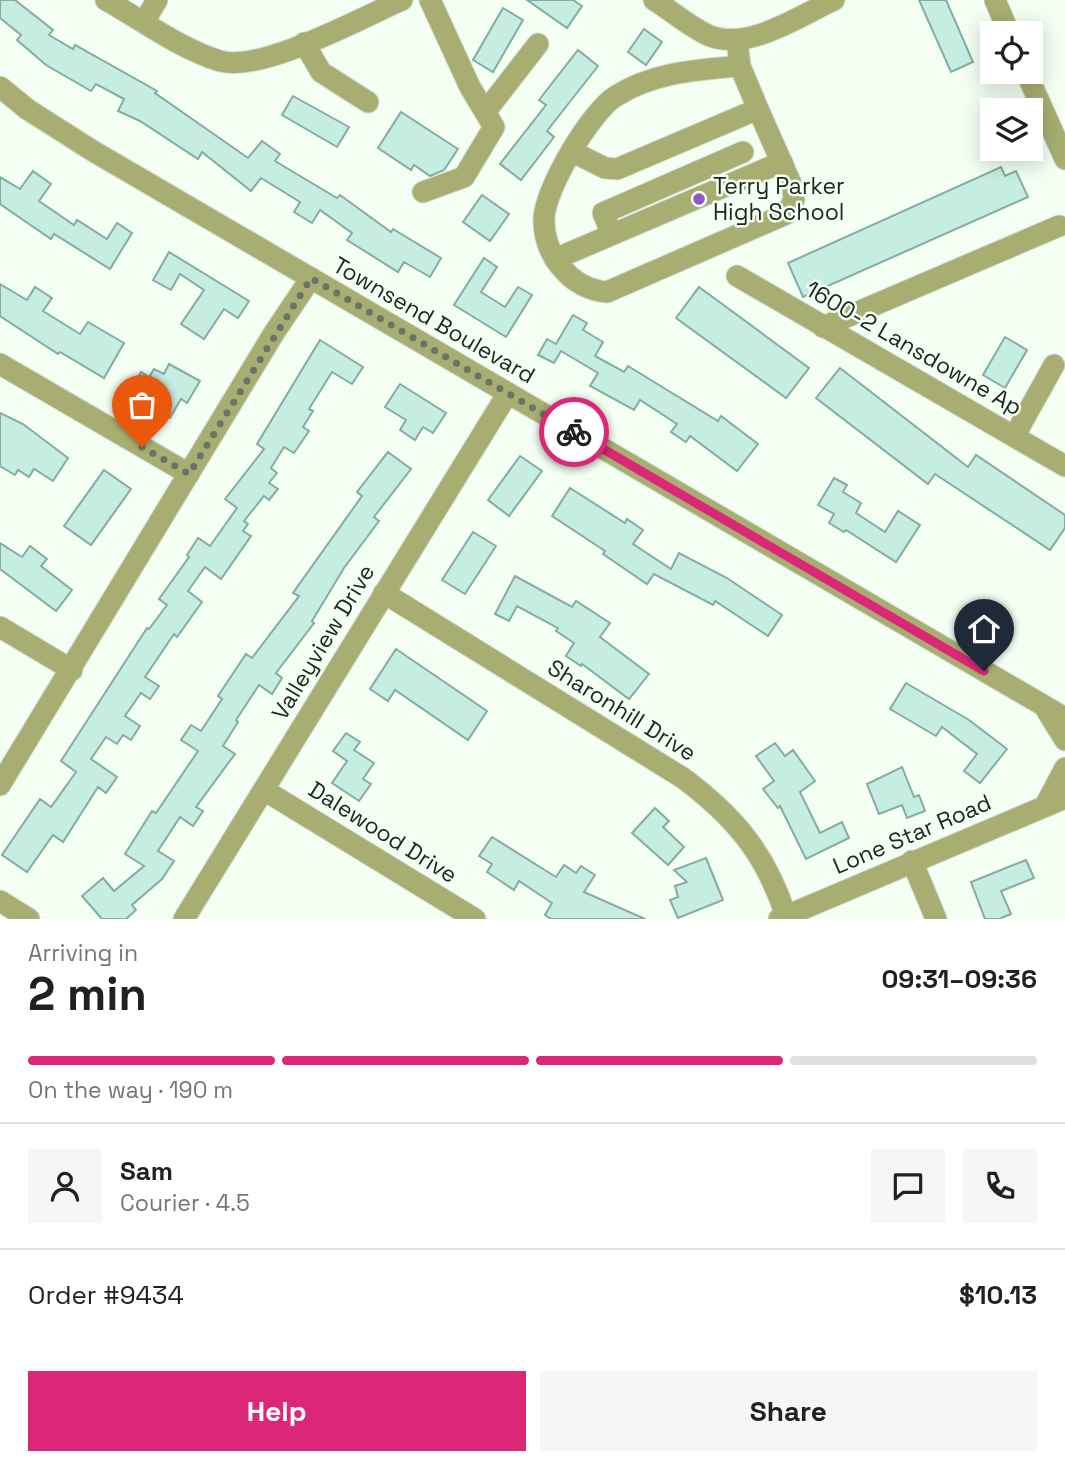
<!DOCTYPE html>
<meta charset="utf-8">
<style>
body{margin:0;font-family:"Space Grotesk",sans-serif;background:#f6f6f6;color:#202124;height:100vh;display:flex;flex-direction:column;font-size:26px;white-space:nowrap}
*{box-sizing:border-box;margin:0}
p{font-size:23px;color:#757577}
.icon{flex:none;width:38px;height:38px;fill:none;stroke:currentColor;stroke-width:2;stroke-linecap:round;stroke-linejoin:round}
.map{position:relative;height:919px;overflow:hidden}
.side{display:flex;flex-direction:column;background:#fff;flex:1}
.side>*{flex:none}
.fabs{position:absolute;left:980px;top:21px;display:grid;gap:14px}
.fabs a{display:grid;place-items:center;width:63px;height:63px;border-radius:0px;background:#fff;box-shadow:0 4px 18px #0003;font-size:35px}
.pin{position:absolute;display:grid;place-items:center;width:60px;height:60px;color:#fff;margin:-72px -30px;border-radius:50% 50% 50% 0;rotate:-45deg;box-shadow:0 0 7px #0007}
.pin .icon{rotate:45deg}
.courier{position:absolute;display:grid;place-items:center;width:70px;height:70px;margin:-35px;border:5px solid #db2777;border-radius:50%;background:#fff;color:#222;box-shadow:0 2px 9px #0007}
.headline em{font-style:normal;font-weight:800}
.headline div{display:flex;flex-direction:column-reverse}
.headline{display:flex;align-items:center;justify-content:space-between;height:119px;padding:0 28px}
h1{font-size:46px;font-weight:800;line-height:52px}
.bar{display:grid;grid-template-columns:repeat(4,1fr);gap:10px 7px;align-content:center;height:84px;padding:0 28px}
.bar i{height:9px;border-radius:5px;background:#e0e0e0}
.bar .active{background:#db2777}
.bar p{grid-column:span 4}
.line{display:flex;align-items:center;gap:18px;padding:0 28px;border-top:2px solid #e0e0e0}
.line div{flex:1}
.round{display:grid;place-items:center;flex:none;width:74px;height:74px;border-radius:0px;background:#f6f6f6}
.primary-button{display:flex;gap:14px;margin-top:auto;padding:14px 28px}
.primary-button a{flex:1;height:80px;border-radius:0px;background:#db2777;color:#fff;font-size:28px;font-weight:800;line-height:80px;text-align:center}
.primary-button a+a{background:#f6f6f6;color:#202124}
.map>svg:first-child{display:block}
.building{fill:#c5ede2;stroke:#86aca1;stroke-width:2}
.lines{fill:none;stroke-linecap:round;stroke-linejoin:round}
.minor-casing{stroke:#d2dcd2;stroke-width:23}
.minor{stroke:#a8ae71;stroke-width:21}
.done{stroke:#697368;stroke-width:7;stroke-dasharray:0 12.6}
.route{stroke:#db2777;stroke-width:9}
.poi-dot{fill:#9156cd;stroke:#f4fff4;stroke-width:2.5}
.labels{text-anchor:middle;stroke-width:5;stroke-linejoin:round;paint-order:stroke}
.poi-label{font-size:23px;fill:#1e271d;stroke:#f4fff4;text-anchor:start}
.street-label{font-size:23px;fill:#1e271d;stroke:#f4fff4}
</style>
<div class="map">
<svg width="1065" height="919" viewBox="0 0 1065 919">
<rect width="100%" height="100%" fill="#f4fff4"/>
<!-- building -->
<g class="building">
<polygon points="0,0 15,0 53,30 49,35 73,49 75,45 157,91 155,93 248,158 262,141 280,154 275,161 337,198 340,195 391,232 393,229 441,258 430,277 404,262 398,272 347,240 352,233 320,210 312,223 294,212 300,202 261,178 251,191 202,152 198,159 140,121 118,111 124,99 96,84 91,91 46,65 17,40 21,35 0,18"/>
<polygon points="527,0 573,0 582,6 567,28"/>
<polygon points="919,0 946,0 973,62 951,72"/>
<polygon points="503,8 523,20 493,72 473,60"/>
<polygon points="644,29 662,42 646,65 628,52"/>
<polygon points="578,50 598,66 547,131 554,137 521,180 500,164 546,105 539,100"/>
<polygon points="293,96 349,127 337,147 282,115"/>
<polygon points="401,112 458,149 444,170 430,176 414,165 411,170 378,148"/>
<polygon points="1001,167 1005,176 1016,171 1028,197 803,297 788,263"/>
<polygon points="33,171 51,184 39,201 74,225 77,220 107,239 117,223 132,233 110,269 54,234 51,239 0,204 0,177 20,189"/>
<polygon points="482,195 509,214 490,241 463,222"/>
<polygon points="169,252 249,301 238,318 224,309 204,339 181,324 204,290 180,274 171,290 153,280"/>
<polygon points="484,258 497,267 481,292 505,307 518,287 532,295 506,337 454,305"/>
<polygon points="0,284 27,300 35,287 52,298 43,311 80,334 88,322 124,343 104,378 60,352 58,354 0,316"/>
<polygon points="699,287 809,368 786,398 676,318"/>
<polygon points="573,315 587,323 583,330 603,342 595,356 624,372 628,366 718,421 721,416 758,444 737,471 690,436 686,442 671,432 677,424 640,400 634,410 590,386 598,373 561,351 554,363 538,355 547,339 556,344"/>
<polygon points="1005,337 1027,350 1005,388 983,375"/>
<polygon points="320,340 363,367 352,384 332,372 309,409 313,411 303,427 309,431 294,453 284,447 271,468 277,473 269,483 278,489 269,500 264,496 244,521 248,524 243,531 251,536 221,579 205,567 188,591 202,602 177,637 174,634 145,677 159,686 150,699 141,693 125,716 140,726 131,740 123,735 117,744 106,737 91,759 117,777 106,793 98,787 63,842 53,835 27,872 2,855 40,799 51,807 76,772 61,761 147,628 149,629 167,605 159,599 189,557 187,555 198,538 210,546 237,508 225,499 264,449 257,444"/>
<polygon points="169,364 200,381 187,403 181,399 170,418 128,394 141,372 149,377 154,369 164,374"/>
<polygon points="840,368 968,467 976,455 1065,515 1065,528 1050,550 935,474 928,484 816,398"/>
<polygon points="400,384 446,413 433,433 423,427 415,440 400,430 406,420 385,407"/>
<polygon points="0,413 23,424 68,458 53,481 34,469 29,477 18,470 15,475 0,466"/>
<polygon points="388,452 411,469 374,517 379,521 344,568 312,621 314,623 276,673 282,678 272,694 259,685 236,720 238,722 223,746 235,754 196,807 203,811 193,826 180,817 158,851 174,861 162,879 132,905 136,910 126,919 102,919 82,896 103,878 114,891 144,866 125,854 152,811 156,813 198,751 181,740 191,725 201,731 222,699 218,696 246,654 252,658 299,596 293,593 362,496 357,492"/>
<polygon points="520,456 542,471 509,516 488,500"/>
<polygon points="104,470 131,489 91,545 64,526"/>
<polygon points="834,478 847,485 843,492 861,503 856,513 885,532 898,511 920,525 896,562 846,530 844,532 829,523 834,514 818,505"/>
<polygon points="570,488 625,523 627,519 643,530 633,544 671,569 679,553 727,578 782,615 768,636 715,601 713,605 654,574 647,584 603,554 605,551 552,516"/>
<polygon points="473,532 496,546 465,594 442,580"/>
<polygon points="0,543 22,557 30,546 47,559 41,566 72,590 56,611 0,569"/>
<polygon points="515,576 572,607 576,601 610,623 600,637 649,674 629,699 582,664 581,666 566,656 574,643 556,631 558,628 517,606 509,621 495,614"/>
<polygon points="396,649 487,711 468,740 395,690 388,701 370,689"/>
<polygon points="906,683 969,720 1007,749 980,783 964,771 977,754 942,727 936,736 890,709"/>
<polygon points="346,733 360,742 354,750 374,763 363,779 371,784 359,801 332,783 347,761 333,751"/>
<polygon points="775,743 785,756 793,750 815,781 800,792 820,833 842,822 849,838 806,859 780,806 778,808 763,789 774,781 756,756"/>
<polygon points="902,767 914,797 919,795 925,811 907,818 902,805 879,814 867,784"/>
<polygon points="655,808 669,821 663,827 684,847 668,865 632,833"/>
<polygon points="492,837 556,877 564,865 576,873 581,866 595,875 584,892 645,919 551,919 545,915 552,903 519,881 514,890 487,872 492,864 479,856"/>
<polygon points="706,858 723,900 678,918 670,900 678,897 675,886 687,882 674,870"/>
<polygon points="1026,860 1034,878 1001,891 1011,914 999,919 985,919 971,882"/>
</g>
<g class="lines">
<!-- minor casing -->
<g class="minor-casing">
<g id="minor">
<path d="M106,0C142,20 180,49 220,61C261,73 361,18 402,0"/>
<path d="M654,0C672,11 691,28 710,36C749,51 799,16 834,0"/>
<polyline points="995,0 1009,33"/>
<polyline points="144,22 157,0"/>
<polyline points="304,43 321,72 368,102"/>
<path d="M740,66C696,70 654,72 616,96C591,111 545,189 544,218C543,255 571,289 607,292L786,214L794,200L793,188L758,109"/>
<polyline points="1026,72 1065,159"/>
<polyline points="0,87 27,109 93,151 1065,718"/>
<polyline points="486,111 538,44"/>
<polyline points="573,152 605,168 617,169 758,109 740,66 737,40"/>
<polyline points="423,192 464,177 494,127 470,87 430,0"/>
<polyline points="612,234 603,213 743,152"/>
<polyline points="555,259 782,162"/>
<polyline points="737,276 1065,466"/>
<polyline points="823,327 1059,226"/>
<polyline points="0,364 189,474"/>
<polyline points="1015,435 1054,365"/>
<path d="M384,593L683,778C735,817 766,854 786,916"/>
<polyline points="0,627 72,670"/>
<polyline points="1047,711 1065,740"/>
<polyline points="0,785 274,333 311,278"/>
<polyline points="264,790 475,919"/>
<polyline points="1045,806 1065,768"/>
<polyline points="912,861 936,919"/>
<polyline points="0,901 29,919"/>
<polyline points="184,919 508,393"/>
<polyline points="779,919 1065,798"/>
</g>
</g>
<!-- minor -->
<use href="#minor" class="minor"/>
</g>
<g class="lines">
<!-- done -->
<polyline class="done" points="142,447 189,474 311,278 574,432"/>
<!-- route -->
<polyline class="route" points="574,432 984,671"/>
</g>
<!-- markers -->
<circle class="poi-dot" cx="699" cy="199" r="7"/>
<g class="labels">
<!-- poi labels -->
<g class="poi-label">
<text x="713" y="194">Terry Parker<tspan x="713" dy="26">High School</tspan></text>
</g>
<!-- street labels -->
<g class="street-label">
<text transform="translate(434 320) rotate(30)" y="8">Townsend Boulevard</text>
<text transform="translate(914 348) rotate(30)" y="8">1600-2 Lansdowne Ap</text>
<text transform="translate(323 642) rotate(-59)" y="8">Valleyview Drive</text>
<text transform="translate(622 710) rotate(32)" y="8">Sharonhill Drive</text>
<text transform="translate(383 832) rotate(32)" y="8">Dalewood Drive</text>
<text transform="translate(912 834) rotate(-23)" y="8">Lone Star Road</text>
</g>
</g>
</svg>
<div class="fabs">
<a><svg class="icon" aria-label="locate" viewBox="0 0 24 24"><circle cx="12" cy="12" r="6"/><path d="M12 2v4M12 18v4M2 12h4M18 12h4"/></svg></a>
<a><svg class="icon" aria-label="layers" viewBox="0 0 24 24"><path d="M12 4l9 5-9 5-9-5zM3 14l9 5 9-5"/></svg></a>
</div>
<div class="pin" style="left:142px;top:447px;background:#ea580c"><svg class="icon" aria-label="bag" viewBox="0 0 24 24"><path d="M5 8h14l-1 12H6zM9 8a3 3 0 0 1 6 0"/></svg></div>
<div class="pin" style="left:984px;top:671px;background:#1f2937"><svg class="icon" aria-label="home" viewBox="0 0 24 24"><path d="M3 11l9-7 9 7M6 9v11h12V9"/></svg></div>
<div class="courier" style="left:574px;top:432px"><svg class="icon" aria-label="bike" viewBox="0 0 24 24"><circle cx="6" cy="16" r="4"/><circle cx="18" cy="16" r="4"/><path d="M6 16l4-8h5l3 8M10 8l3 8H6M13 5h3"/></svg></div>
</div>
<section class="side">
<div class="headline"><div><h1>2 min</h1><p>Arriving in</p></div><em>09:31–09:36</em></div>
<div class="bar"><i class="active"></i><i class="active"></i><i class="active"></i><i></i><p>On the way · 190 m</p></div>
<div class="line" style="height:126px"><a class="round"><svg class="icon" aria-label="person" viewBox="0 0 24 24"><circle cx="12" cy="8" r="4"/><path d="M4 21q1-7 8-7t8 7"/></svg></a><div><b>Sam</b><p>Courier · 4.5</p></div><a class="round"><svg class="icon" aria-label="chat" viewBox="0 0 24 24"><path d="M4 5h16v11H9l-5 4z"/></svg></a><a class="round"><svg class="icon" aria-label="phone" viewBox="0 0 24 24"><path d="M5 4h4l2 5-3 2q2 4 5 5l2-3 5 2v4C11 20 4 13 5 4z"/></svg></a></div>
<div class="line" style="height:91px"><div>Order #9434</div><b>$10.13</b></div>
<div class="primary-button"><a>Help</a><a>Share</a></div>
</section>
